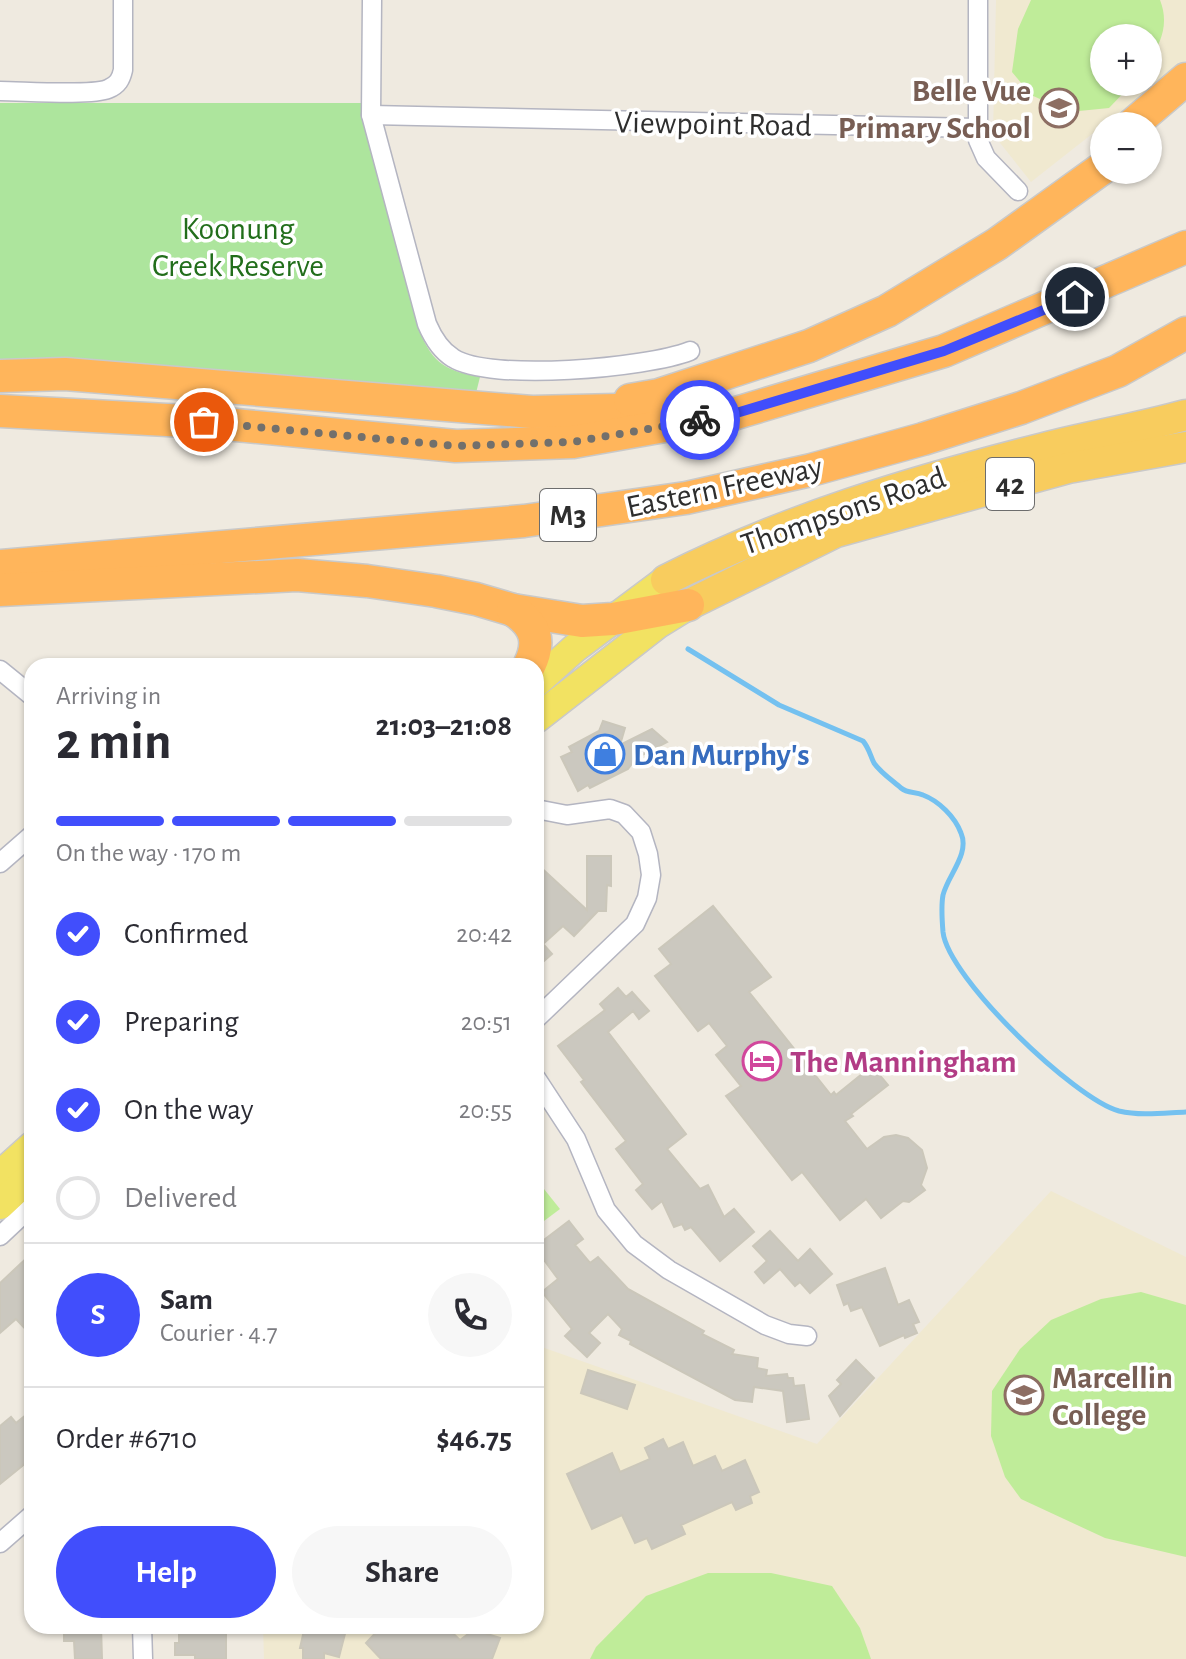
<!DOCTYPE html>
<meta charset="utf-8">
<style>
body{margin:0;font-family:"Alegreya Sans",sans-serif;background:#f7f7f7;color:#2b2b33;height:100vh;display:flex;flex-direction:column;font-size:30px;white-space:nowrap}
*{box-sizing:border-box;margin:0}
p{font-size:26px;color:#7c7c81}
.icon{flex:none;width:44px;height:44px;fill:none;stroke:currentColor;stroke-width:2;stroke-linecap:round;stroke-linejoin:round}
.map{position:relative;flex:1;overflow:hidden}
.drawer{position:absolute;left:24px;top:658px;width:520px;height:976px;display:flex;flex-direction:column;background:#fff;border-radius:24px;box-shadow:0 2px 6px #0004}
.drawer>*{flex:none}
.controls{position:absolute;left:1090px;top:24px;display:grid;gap:16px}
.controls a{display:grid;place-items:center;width:72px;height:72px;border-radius:50%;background:#fff;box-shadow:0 2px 6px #0004;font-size:40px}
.pin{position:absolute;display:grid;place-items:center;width:68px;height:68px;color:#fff;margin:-34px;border:4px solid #fff;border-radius:50%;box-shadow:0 2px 8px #0007}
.courier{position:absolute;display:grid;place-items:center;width:80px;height:80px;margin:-40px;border:6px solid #414efc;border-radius:50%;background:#fff;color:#222;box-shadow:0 2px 10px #0007}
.head em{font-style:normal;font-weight:700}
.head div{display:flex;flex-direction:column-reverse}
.head{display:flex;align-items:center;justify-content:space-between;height:136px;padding:0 32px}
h1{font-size:52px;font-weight:700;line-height:60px}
.bar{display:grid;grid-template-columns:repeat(4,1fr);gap:12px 8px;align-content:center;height:96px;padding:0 32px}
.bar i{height:10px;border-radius:6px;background:#e1e1e2}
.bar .on{background:#414efc}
.bar p{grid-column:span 4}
.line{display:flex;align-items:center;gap:20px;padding:0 32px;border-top:2px solid #e1e1e2}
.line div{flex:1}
.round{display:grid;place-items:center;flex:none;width:84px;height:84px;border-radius:42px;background:#f7f7f7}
ol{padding:0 32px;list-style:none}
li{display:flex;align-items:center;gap:24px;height:88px}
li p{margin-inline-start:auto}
li .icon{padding:8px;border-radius:50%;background:#414efc;color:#fff;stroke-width:4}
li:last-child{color:#7c7c81}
li i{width:44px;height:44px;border:4px solid #e1e1e2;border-radius:50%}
.action{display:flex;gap:16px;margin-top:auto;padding:16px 32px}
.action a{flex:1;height:92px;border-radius:48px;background:#414efc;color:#fff;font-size:32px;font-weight:700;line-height:92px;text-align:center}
.action a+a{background:#f7f7f7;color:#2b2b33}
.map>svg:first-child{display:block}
.education{fill:#f0e9d0;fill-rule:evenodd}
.green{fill:#ade59d}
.pitch{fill:#bfec99}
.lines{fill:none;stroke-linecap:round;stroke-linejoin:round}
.stream{stroke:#74c1f0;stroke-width:5}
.building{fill:#cbc8bf;stroke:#cbc7ba;stroke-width:2}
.minor-casing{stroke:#b4b5c1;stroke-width:21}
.primary-casing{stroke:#c9c9c9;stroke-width:31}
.trunk-casing{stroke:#c9c9c9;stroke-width:33}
.motorway-casing{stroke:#c9c9c9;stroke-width:35}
.minor{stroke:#fff;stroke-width:18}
.primary{stroke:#f2e262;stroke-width:28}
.trunk{stroke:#f8cc5e;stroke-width:30}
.motorway{stroke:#ffb55b;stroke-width:32}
.done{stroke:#72706c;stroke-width:8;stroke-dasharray:0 14.4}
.route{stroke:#414efc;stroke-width:10}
.labels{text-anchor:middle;stroke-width:7;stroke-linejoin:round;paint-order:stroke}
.shield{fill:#fff;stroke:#6d6d6d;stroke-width:2}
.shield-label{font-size:30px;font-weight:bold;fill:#2e2e2e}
.education-label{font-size:32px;font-weight:bold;fill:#785e54;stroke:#fff;text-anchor:end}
.street-label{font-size:32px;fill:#2e2e2e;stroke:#fff}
.park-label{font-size:32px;fill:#226e1b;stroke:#fff}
.shop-label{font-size:32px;font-weight:bold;fill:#366cbe;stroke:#fff;text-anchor:start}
.hotel-label{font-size:32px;font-weight:bold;fill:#b23c85;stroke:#fff;text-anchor:start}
</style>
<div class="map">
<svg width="1186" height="1659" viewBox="0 0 1186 1659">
<rect width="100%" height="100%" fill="#efeae0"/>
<!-- education -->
<g class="education">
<path d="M996,0H1186V60L1031,182L993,134ZM1104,38H1148V82H1104Z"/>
<polygon points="1051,1191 1186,1257 1186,1659 264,1659 263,1626 536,1626 536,1345 817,1444"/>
</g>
<!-- green -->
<path class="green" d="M0,103H362L368,139L420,332C433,364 447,371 480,377L472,409L0,377Z"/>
<!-- pitch -->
<g class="pitch">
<path d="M1031,0H1160C1169,23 1162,42 1148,62V38H1104V82H1134L1109,108L1069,112L1031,95L1012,72L1018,29Z"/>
<polygon points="544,1189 560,1209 536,1227 536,1195"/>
<polygon points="1141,1292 1186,1305 1186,1557 1105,1538 1021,1499 1005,1477 991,1436 992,1391 1020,1349 1051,1320 1101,1299"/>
<polygon points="708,1573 771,1573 832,1586 860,1628 871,1659 590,1659 596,1647 646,1596"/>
</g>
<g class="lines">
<!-- stream -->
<path class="stream" d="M688,649L779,705L863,741C869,748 870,755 874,763C880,772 893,781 901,788C908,794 915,791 923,795C939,801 955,817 961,833C970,854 948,875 943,895C941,906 942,920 943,932C948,978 1075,1099 1119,1111C1141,1116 1163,1113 1186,1112"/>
</g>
<!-- building -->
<g class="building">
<polygon points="603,721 625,728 620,745 652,729 667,742 636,758 628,769 590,788 588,785 578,791 561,757 572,752 569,747 599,731"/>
<polygon points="587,856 611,856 611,886 607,885 606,911 598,911 574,936 563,926 543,944 552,954 536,968 536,863 587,910"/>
<polygon points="713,906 771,977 749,992 831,1095 834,1092 836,1095 872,1066 888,1085 851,1114 853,1116 845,1121 867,1149 884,1137 896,1135 908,1138 922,1150 927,1168 921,1185 925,1190 909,1202 903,1201 881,1218 866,1199 840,1220 802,1172 792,1180 726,1096 741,1086 716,1055 727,1046 709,1023 698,1031 655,976 671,964 659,949"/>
<polygon points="618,988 626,997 632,992 649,1011 639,1019 633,1011 608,1032 686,1134 667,1149 700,1189 708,1185 724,1217 734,1209 754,1232 720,1261 691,1227 685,1230 682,1224 674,1227 662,1201 652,1209 636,1190 643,1184 616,1149 626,1141 581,1082 584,1080 558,1046 605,1010 600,1004"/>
<polygon points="569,1221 583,1239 575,1245 590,1263 598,1257 628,1289 704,1331 702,1334 734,1350 732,1354 758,1358 757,1368 767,1370 766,1376 787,1374 788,1378 793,1378 794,1386 804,1385 809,1419 787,1422 783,1391 754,1387 752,1402 735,1400 630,1344 631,1341 619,1335 622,1329 608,1314 589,1333 600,1343 587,1357 565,1336 572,1329 542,1292 558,1279 544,1260 536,1266 536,1246"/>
<polygon points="770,1231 798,1261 810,1249 832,1274 810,1293 800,1282 795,1286 780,1269 764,1283 755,1272 767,1261 753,1246"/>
<polygon points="32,1253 32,1298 25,1304 32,1312 32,1336 16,1319 0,1333 0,1283"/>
<polygon points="885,1268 898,1305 909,1300 919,1322 913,1324 917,1333 905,1338 904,1335 880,1346 862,1307 851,1311 848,1303 844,1305 837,1285"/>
<polygon points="856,1360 874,1378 840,1416 829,1396 841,1384 837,1380"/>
<polygon points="588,1370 635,1385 627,1409 581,1393"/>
<polygon points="32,1410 32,1458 0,1484 0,1426 11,1417 16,1423"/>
<polygon points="663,1439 668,1449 683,1442 693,1466 715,1456 722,1471 745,1460 759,1492 750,1496 752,1503 736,1510 732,1502 681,1525 685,1534 652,1549 647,1538 635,1543 622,1515 592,1529 567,1474 612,1453 620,1472 650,1459 645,1448"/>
<polygon points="64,1626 101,1626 102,1659 75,1659 74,1641 64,1641"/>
<polygon points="179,1626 226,1626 226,1659 195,1659 195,1655 175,1655 175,1643 179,1643"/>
<polygon points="305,1626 347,1626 339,1657 324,1653 324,1659 303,1659 303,1648 300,1648"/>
<polygon points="382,1626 445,1626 460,1640 479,1626 487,1634 500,1638 492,1659 381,1659 366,1643"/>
</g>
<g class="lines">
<!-- minor casing -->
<g class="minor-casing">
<g id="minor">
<path d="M372,0L371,115L427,324C433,338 440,350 453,358C490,382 647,368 690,351"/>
<polyline points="978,0 978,140 986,158 1018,191"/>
<path d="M0,91C23,91 91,96 108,89C118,85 121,79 123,70V0"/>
<polyline points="371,115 977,128"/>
<polyline points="0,670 32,696"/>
<polyline points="536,809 567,815 610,809 624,814 641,832 648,854 651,875 647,898 635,924 536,1019"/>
<polyline points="0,863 32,835"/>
<polyline points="536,1078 576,1139 606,1210 634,1244 669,1270 765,1325 789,1334 807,1336"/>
<polyline points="0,1236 32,1206"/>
<polyline points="0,1543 32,1515"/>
<polyline points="142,1626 143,1659"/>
</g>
</g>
<!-- primary casing -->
<g class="primary-casing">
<g id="primary">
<polyline points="536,683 575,648 666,580"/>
<polyline points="536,719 658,624 684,608"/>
<polyline points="0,1175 32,1146"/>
<polyline points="0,1205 32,1175"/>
</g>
</g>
<!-- trunk casing -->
<g class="trunk-casing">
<g id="trunk">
<path d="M666,580C786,519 913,481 1044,448C1091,436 1139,428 1186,415"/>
<polyline points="688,605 836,532 1068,468 1186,447"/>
</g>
</g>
<!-- motorway casing -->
<g class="motorway-casing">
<g id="motorway">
<polyline points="1131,126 1186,79"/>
<polyline points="0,376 65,374 532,412 659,409"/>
<polyline points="630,400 659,395 809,346 887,311 997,244 1104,167"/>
<polyline points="0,411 204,422 456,446 573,442 733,414 944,351 1186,247"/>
<polyline points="0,566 524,521 686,498 811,470 923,439 1021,408 1118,371 1186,333"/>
<polyline points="0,590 297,575 367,581 436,591 476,599 513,610 582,621 613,619 688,605"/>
<path d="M513,610C536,625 541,642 529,666"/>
</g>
</g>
<!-- minor -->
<use href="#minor" class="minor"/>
<!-- primary -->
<use href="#primary" class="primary"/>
<!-- trunk -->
<use href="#trunk" class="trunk"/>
<!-- motorway -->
<use href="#motorway" class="motorway"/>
</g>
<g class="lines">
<!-- done -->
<polyline class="done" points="204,422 456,446 573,442 700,420"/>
<!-- route -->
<polyline class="route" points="700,420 733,414 944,351 1075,297"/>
</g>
<!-- icons -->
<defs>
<g id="school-ring" transform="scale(2)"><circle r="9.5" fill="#fff" stroke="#8d6e63" stroke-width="1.5"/><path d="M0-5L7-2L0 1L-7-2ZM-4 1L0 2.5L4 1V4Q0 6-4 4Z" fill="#8d6e63"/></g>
<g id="shop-ring" transform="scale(2)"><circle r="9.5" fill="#fff" stroke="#3f7fe0" stroke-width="1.5"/><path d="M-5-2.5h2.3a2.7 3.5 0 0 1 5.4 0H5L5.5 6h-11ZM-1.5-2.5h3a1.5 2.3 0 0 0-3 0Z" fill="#3f7fe0"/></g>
<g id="hotel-ring" transform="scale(2)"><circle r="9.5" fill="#fff" stroke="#d1479c" stroke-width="1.5"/><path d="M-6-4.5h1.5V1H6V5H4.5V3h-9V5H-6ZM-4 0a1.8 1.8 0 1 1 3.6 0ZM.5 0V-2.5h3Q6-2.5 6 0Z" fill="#d1479c"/></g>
</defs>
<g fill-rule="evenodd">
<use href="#school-ring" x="1059" y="108"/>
<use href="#shop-ring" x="605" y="754"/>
<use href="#hotel-ring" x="762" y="1061"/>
<use href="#school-ring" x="1024" y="1395"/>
</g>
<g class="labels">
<!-- shield labels -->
<g class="shield">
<rect x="986" y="458" width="48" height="52" rx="6"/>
<rect x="540" y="489" width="56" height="52" rx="6"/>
</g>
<g class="shield-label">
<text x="1010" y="494">42</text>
<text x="568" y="525">M3</text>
</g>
<!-- education labels -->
<g class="education-label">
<text x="1031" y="101">Belle Vue<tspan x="1031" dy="37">Primary School</tspan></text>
<text x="1052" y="1388" text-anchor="start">Marcellin<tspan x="1052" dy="37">College</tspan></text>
</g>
<!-- street labels -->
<g class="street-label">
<text transform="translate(713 123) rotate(1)" y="11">Viewpoint Road</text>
<text transform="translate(724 486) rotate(-12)" y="11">Eastern Freeway</text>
<text transform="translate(843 510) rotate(-19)" y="11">Thompsons Road</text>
</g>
<!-- park labels -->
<g class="park-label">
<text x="238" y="239">Koonung<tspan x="238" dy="37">Creek Reserve</tspan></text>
</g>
<!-- shop labels -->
<g class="shop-label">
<text x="633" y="765">Dan Murphy's</text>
</g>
<!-- hotel labels -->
<g class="hotel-label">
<text x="790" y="1072">The Manningham</text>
</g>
</g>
</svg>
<div class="controls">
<a>+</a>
<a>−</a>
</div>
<div class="pin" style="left:204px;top:422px;background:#ea580c"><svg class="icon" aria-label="bag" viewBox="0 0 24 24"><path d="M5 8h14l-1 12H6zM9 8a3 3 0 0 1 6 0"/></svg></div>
<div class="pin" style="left:1075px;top:297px;background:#1f2937"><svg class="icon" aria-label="home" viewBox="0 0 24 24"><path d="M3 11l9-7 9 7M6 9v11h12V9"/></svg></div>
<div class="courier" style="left:700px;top:420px"><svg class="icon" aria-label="bike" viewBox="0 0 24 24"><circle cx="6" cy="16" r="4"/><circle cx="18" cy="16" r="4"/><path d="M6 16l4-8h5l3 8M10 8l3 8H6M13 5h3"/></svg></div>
<section class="drawer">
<div class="head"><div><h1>2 min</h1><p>Arriving in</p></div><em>21:03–21:08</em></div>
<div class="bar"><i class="on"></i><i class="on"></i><i class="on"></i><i></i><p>On the way · 170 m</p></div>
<ol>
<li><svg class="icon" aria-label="check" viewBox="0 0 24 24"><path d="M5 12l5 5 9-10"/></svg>Confirmed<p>20:42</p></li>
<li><svg class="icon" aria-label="check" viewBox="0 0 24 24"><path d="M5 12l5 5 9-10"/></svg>Preparing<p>20:51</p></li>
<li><svg class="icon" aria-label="check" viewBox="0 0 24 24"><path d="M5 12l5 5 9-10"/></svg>On the way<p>20:55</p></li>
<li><i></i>Delivered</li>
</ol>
<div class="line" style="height:144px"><b class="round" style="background:#414efc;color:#fff">S</b><div><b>Sam</b><p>Courier · 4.7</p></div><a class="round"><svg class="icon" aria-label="phone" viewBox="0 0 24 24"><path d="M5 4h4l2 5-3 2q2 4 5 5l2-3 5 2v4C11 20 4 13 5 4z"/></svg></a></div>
<div class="line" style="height:104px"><div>Order #6710</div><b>$46.75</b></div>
<div class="action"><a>Help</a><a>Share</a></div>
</section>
</div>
